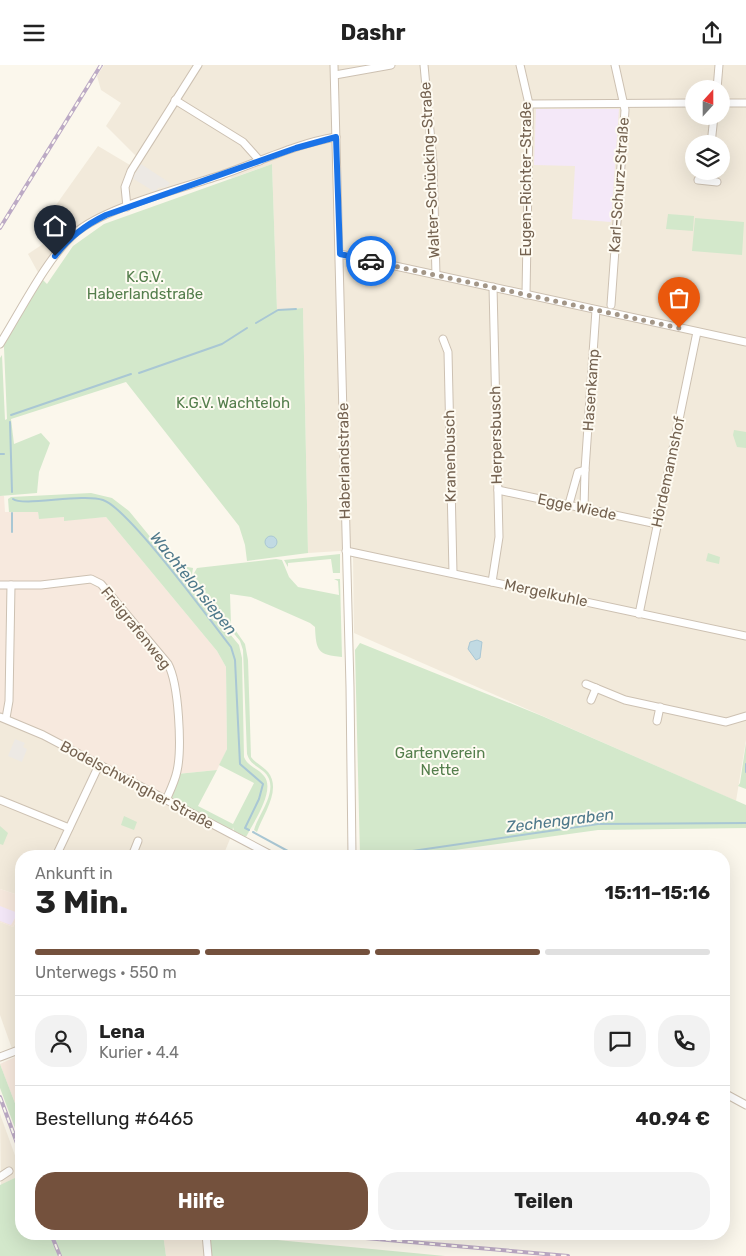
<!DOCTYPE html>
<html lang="de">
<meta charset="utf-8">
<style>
body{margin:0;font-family:Rubik,sans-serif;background:#f2f2f2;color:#222;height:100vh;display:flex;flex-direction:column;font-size:19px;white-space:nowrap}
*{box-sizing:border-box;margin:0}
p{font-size:16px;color:#767676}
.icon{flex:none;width:28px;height:28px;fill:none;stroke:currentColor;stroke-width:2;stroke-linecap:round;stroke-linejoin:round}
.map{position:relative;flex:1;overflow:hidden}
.sheet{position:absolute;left:15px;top:785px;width:715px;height:390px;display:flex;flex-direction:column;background:#fff;border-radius:20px;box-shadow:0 5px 20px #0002}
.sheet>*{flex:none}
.needle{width:32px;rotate:21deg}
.buttons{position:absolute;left:685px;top:15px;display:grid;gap:10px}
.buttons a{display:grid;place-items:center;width:45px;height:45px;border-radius:50%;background:#fff;box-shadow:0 5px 20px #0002;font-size:25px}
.pin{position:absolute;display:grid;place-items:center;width:42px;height:42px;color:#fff;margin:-51px -21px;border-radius:50% 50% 50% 0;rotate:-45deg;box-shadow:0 0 5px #0007}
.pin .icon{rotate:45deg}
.courier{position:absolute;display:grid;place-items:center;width:50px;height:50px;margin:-25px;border:4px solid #1a73e8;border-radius:50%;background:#fff;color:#222;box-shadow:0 1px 6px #0007}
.head em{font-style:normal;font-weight:700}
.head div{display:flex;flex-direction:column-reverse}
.head{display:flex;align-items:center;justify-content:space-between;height:85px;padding:0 20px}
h1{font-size:32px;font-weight:700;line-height:38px}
.bar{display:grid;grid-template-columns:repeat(4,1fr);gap:8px 5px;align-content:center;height:60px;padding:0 20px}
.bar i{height:6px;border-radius:4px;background:#e0e0e0}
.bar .current{background:#74513d}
.bar p{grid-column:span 4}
.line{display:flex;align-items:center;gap:12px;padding:0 20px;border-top:1px solid #e0e0e0}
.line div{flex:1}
.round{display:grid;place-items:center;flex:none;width:52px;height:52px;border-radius:20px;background:#f2f2f2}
.button{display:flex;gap:10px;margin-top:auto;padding:10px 20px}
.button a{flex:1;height:58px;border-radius:20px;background:#74513d;color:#fff;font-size:20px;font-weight:700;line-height:58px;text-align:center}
.button a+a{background:#f2f2f2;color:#222}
header{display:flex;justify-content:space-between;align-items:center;height:65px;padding:0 20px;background:#fff;font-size:22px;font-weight:700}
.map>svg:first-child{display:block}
.residential{fill:#f2eadb;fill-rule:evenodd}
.commercial{fill:#f7e9de}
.industrial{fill:#ede9e4}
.education{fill:#f4e8f8}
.green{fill:#d3e8cb}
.water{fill:#c1dae3;stroke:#a9c7d4}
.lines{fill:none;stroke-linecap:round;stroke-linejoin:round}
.stream{stroke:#a9c7d4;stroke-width:2}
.minor-casing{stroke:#cdc1b2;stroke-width:9}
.minor{stroke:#fff;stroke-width:7}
.rail-casing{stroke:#bcaac5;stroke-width:4}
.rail{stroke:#fefbf2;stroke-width:2;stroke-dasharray:5.5;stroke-linecap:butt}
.done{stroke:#a39687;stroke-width:5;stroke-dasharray:0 9}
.route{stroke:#1a73e8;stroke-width:6}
.labels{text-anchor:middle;stroke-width:4;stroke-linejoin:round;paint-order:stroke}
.street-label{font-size:15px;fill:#746250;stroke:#fefbf2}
.park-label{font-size:15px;fill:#547e4c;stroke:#fefbf2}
.water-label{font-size:16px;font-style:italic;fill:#4f798b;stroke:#fefbf2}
</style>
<header><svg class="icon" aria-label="menu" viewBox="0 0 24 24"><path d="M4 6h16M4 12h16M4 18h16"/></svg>Dashr<svg class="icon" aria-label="share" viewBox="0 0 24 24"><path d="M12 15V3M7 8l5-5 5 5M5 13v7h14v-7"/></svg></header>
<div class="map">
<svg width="746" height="1191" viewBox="0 0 746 1191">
<rect width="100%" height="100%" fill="#fbf7ec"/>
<!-- residential -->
<g class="residential">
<path d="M104,0H746V675L736,736L354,568L353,491L346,486H340L308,488L303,243L277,245L272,99L232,113L222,109L127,142L74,169L41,213L28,189L52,173L46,154L98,81L130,100L136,91L106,61L121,38L101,25L97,11ZM694,24H721V51H694ZM694,79H721V106H694Z"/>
<polygon points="0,652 232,769 223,791 21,791 21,831 0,824"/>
<polygon points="21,846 21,1009 0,950 0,857 13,862"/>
<polygon points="0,1049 21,1107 21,1110 1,1120"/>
<polygon points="163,1169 210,1169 212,1191 166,1191"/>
</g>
<!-- commercial -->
<g class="commercial">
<polygon points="0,431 4,431 5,447 38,447 39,453 64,452 65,455 106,452 217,586 226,602 227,684 217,705 177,709 166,735 0,652"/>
<polygon points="0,824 21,831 21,846 13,862 0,857"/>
<polygon points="15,992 21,1009 21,1054 0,999"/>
</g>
<!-- industrial -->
<g class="industrial">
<polygon points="141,99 170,118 167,122 158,123 155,127 132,113"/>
<polygon points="15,674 25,678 23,682 27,684 22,697 8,691"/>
</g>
<!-- education -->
<g class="education">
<polygon points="536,44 619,44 611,157 572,154 575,101 534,100"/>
<polygon points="0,841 18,848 11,860 0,856"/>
</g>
<!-- green -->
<g class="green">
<polygon points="272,99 277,245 303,243 308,488 247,496 245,480 239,461 126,317 11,354 14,379 41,368 50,378 39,407 37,428 0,431 0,293 2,290 5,355 7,354 4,283 2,276 41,213 47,219 73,181 104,159"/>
<polygon points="668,149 694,151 693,166 666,164"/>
<polygon points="695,153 744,157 742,190 692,186"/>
<polygon points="734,365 746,367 746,383 737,382 733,370"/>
<path d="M91,428L112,433L129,446L239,580L242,593L244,692C248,702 258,703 264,711C276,725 253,758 246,772L234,766L233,762L232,769L166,735L177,709L217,705L198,741L233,759L254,718L219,700L227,684L226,602L217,586L106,452L64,456V452L39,454L38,447H9L8,434L11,432Z"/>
<polygon points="708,488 720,492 719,499 706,496"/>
<polygon points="340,489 340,508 333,508 331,494 288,498 288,502 284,495"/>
<path d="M276,494L282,495L289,512L298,522L339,530L338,516L334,514H340L342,592C318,590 316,586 315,562L310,558L251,532L230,529L231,559L245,579L248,595L251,692C255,698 263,701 268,707C282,725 263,749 257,767L254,765C259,748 282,722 263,706C256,700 250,699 247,689L243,585L240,576L194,520L193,510L197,503Z"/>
<polygon points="177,500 193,503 191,516"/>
<polygon points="360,578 542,651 746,740 746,763 598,765 412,791 360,791 355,585"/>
<polygon points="746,678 746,724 738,721 740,718"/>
<polygon points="124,751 137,757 134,765 121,760"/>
<polygon points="0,761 8,768 3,780 0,779"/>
<polygon points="0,999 21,1054 21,1079 0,1023"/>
<polygon points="21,1110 21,1169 163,1169 166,1191 0,1191 0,1120"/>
<polygon points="210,1169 215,1169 445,1191 212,1191"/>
</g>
<!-- water -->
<g class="water">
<circle cx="271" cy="477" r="6"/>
<polygon points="477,575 482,577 480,593 476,595 468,584 470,577"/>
</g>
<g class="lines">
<!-- stream -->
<g class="stream">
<polyline points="256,258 278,245 296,244"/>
<polyline points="139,308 222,279 247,263"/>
<polyline points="11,350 131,309"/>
<polyline points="10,357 12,427"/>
<polyline points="0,389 4,389"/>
<path d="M13,434C23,442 82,428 103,435C128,443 210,555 231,582L235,595L240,699L263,719L259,734L245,763L249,765"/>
<polyline points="12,448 12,467"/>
<polyline points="746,699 746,707"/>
<polyline points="253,767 297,791"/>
<polyline points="378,791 598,759 746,758"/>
</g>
<!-- minor casing -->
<g class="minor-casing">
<g id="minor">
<polyline points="334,0 350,622 352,791"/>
<polyline points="424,0 433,98 436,210"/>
<polyline points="520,0 529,39 529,57 526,230"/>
<polyline points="335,10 391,0"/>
<polyline points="717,24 719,0"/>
<polyline points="175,35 243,77 260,96"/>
<polyline points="721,38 746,38"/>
<polyline points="529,39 694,38"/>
<polyline points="711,79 714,51"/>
<polyline points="698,115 717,117"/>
<polyline points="127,142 125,122 131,106 198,0"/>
<polyline points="340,189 746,277"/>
<polyline points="611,240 625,45 615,0"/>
<polyline points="443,274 448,287 453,508"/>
<path d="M0,279C20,247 47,193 74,169C104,142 184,123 224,109C261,96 298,78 336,72"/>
<polyline points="585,405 596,245"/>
<polyline points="498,425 657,459"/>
<polyline points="569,439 578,407 585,405 584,443"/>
<polyline points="346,486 746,571"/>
<polyline points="492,517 499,472 493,222"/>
<path d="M0,520H41L91,514L101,519L168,599C179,619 182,684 177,706C175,716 170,726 166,735"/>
<polyline points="639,549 697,267"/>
<polyline points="586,619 625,635 726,657 746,651"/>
<polyline points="591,635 596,623"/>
<polyline points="0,652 43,670 273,791"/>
<polyline points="6,653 9,636 11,520"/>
<polyline points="657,656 660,642"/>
<polyline points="0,735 69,763"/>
<polyline points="56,791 99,700"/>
<polyline points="132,791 138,776"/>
<polyline points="0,992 21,984"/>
<polyline points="724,1028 746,1040"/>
<polyline points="0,1112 9,1106"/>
<polyline points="206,1169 208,1191"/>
</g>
</g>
<!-- minor -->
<use href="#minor" class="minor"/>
<!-- rail casing -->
<g class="rail-casing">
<g id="rail">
<polyline points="0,163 101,0"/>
<polyline points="0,1032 21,1089"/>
<polyline points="51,1169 60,1191"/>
<polyline points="292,1169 327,1172"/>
<polyline points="320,1169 568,1191"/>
</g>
</g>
<!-- rail -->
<use href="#rail" class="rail"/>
</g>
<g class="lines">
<!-- done -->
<polyline class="done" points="371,196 679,263"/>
<!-- route -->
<path class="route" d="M55,191C69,172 85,160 106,150L296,83L336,72L340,189L371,196"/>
</g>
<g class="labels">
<!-- street labels -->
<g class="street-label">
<text transform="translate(430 105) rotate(-93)" y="5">Walter-Schücking-Straße</text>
<text transform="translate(526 114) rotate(-90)" y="5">Eugen-Richter-Straße</text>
<text transform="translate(619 120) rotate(-86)" y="5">Karl-Schurz-Straße</text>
<text transform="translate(591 325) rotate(-86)" y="5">Hasenkamp</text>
<text transform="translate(496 370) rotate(-91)" y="5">Herpersbusch</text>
<text transform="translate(450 391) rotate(-91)" y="5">Kranenbusch</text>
<text transform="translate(344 396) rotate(-91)" y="5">Haberlandstraße</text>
<text transform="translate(668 407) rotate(-78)" y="5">Hördemannshof</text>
<text transform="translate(577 442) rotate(12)" y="5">Egge Wiede</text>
<text transform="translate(546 528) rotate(12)" y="5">Mergelkuhle</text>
<text transform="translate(136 563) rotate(51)" y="5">Freigrafenweg</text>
<text transform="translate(137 720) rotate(28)" y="5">Bodelschwingher Straße</text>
</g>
<!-- park labels -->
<g class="park-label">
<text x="145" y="217">K.G.V.<tspan x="145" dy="17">Haberlandstraße</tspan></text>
<text x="233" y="343">K.G.V. Wachteloh</text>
<text x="440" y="693">Gartenverein<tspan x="440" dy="17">Nette</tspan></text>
</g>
<!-- water labels -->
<g class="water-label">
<text transform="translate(194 518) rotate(51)" y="6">Wachtelohsiepen</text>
<text transform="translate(560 755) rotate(-7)" y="6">Zechengraben</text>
</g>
</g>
</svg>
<div class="buttons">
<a><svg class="needle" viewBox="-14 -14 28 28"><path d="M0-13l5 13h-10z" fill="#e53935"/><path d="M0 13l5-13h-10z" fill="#767676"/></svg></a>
<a><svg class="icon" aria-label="layers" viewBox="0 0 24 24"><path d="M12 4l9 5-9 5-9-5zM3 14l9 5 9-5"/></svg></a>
</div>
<div class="pin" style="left:679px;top:263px;background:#ea580c"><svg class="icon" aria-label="bag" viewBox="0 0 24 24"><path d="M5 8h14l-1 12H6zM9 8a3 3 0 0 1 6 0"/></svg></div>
<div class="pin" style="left:55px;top:191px;background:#1f2937"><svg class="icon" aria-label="home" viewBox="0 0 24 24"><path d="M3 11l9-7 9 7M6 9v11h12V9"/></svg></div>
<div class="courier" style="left:371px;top:196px"><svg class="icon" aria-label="car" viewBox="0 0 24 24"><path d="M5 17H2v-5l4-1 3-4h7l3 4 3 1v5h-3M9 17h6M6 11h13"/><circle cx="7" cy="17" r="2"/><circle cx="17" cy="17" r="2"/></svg></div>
<section class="sheet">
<div class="head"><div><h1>3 Min.</h1><p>Ankunft in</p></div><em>15:11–15:16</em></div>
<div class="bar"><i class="current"></i><i class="current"></i><i class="current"></i><i></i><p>Unterwegs · 550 m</p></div>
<div class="line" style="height:90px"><a class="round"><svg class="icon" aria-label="person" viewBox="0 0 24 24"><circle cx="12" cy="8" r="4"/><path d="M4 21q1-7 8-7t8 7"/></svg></a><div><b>Lena</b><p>Kurier · 4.4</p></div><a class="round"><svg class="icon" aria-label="chat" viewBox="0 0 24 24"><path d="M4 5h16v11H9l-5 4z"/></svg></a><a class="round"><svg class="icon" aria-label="phone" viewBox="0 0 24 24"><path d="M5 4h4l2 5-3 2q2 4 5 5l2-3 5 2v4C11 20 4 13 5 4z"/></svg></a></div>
<div class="line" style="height:65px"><div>Bestellung #6465</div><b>40.94 €</b></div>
<div class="button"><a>Hilfe</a><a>Teilen</a></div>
</section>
</div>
